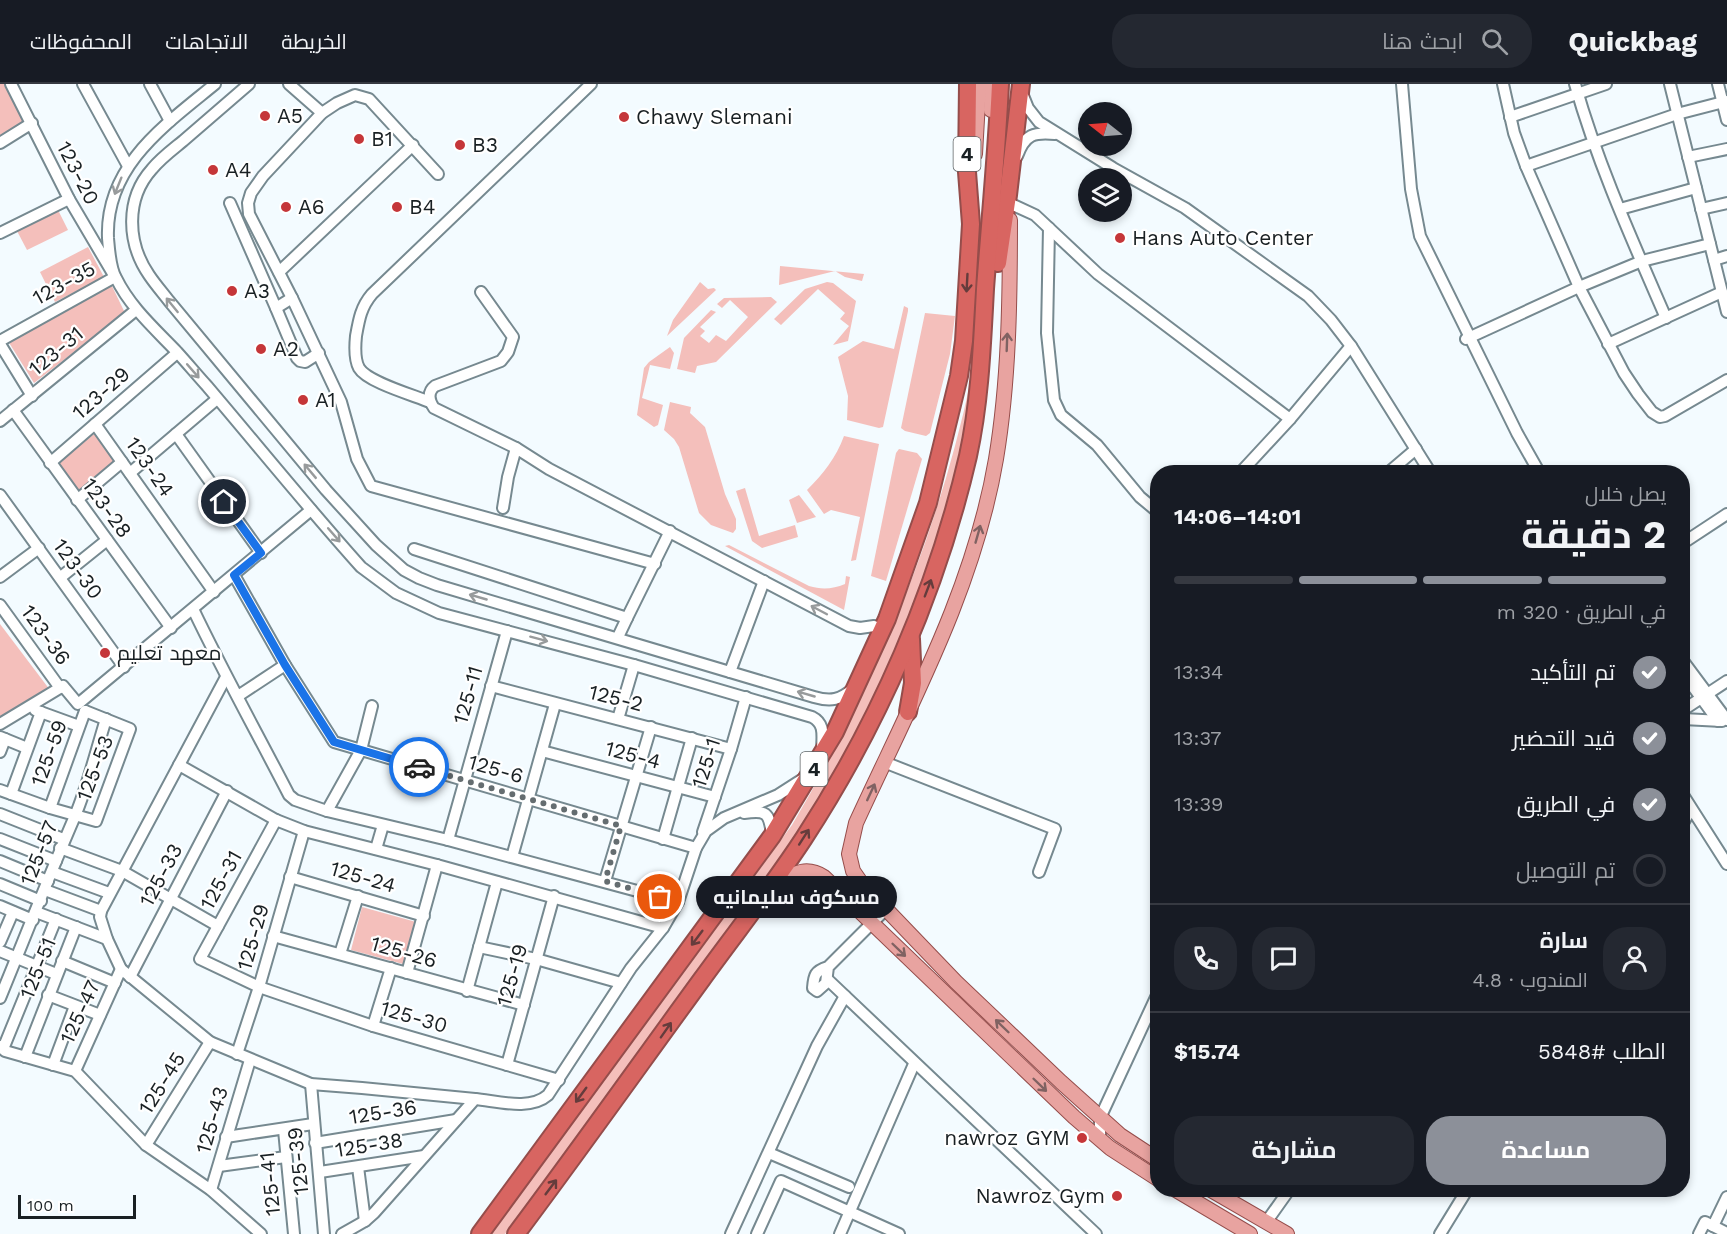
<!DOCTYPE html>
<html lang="ar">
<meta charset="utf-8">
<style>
body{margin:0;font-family:"Work Sans",Cairo,sans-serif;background:#242831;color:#f1f3f6;direction:rtl;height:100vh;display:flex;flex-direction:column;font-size:22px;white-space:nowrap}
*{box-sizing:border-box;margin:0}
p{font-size:20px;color:#9ea1a6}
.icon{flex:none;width:33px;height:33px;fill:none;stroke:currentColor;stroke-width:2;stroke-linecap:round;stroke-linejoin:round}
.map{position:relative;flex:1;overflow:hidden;direction:ltr}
.side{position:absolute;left:1150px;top:381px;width:540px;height:732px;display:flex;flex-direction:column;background:#171b24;border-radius:24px;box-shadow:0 3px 9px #0003;direction:rtl}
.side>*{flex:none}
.needle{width:39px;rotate:287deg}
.buttons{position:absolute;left:1078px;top:18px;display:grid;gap:12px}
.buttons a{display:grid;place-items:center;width:54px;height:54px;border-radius:50%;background:#171b24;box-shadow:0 3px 9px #0003;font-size:30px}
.scale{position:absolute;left:18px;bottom:15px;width:118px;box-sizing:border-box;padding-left:6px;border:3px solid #192023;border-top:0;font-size:16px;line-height:21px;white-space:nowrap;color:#192023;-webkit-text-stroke:4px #fff;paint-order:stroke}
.pin{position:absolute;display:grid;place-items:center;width:51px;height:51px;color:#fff;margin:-26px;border:3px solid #fff;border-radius:50%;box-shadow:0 2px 6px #0007}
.courier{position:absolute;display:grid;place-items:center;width:60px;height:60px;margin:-30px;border:4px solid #1a73e8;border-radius:50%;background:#fff;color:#222;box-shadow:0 2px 8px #0007}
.bubble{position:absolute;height:42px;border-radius:21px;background:#171b24;box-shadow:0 3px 9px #0003;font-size:20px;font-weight:700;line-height:42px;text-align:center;direction:rtl}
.summary em{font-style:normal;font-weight:700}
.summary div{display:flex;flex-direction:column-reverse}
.summary{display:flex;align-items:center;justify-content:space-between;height:102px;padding:0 24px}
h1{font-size:39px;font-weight:700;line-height:45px}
.bar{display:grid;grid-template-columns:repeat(4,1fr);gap:9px 6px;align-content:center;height:72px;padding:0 24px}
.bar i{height:8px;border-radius:4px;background:#363941}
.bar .on{background:#8c9099}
.bar p{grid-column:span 4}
.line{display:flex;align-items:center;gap:15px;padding:0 24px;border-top:2px solid #363941}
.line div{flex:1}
.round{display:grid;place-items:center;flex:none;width:63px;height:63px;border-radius:24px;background:#242831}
ol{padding:0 24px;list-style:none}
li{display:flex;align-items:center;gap:18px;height:66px}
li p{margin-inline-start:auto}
li .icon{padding:6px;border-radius:50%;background:#8c9099;color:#fff;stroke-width:4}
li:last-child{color:#9ea1a6}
li i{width:33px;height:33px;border:3px solid #363941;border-radius:50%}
.cta{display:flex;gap:12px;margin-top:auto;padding:12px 24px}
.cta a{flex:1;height:69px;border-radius:24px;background:#8c9099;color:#fff;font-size:24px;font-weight:700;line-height:69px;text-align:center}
.cta a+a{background:#242831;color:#f1f3f6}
header{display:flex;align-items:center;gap:36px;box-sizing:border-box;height:84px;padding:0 30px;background:#171b24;border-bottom:2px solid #363941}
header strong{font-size:28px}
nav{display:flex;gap:33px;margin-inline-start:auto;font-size:21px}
.search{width:420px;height:54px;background:#242831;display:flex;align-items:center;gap:15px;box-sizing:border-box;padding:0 21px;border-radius:24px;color:#9ea1a6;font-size:22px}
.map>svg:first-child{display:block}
.green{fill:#f4bfbb}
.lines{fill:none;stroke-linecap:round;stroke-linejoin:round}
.minor-casing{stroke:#768990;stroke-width:14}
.major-casing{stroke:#954d4b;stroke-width:16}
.highway-casing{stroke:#954d4b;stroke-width:20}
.minor{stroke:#fff;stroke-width:10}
.major{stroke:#e8a3a0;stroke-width:14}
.highway{stroke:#d86561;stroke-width:16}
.oneway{stroke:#989b9c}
.oneway2{stroke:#653c3c}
.oneway3{stroke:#806262}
.done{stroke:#656d70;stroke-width:6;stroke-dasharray:0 10.8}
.route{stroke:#1a73e8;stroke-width:8}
.poi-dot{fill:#c53639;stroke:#fff;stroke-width:2}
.labels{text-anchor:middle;stroke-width:4.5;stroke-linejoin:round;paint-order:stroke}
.shield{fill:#fff;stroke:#5e6365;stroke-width:1.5}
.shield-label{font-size:20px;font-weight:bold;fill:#192023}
.poi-label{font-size:21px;fill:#192023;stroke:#fff;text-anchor:start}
.street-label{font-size:21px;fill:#192023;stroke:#fff}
</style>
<header>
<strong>Quickbag</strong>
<div class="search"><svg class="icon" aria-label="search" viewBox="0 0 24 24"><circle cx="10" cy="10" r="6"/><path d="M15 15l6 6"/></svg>ابحث هنا</div>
<nav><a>الخريطة</a><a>الاتجاهات</a><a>المحفوظات</a></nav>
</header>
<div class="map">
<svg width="1727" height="1150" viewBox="0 0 1727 1150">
<rect width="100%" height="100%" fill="#f3fbff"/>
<!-- green -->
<g class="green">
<polygon points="0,0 10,0 28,36 0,53"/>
<polygon points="58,126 68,146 27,166 17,147"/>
<polygon points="88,163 104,193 55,218 40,188"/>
<polygon points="780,182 864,190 862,197 845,193 835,187 779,201"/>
<polygon points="700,198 708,205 714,204 716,206 667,252 673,236"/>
<polygon points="827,198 833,199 856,217 848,257 833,261 849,242 840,235 845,229 818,205 781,241 774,235 805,205"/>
<polygon points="111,200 125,229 34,299 8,257"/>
<polygon points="771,213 777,218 716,278 697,282 695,289 677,285 684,254 711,226 716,228 700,243 705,247 700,252 709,259 716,251 726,257 748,233 730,216 722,224 717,220 724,214"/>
<polygon points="904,222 908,224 908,227 883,343 879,344 847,336 848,312 838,273 863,257 894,265"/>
<polygon points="925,229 955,232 950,270 932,341 930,349 926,352 905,347 901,344"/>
<polygon points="670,263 674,269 670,285 650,281 642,314 663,321 658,341 654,343 637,331 644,284 649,278"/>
<path d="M971,295H974L963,371L949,422L915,518L890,581L856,650L822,714L748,822L505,1150H491L792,741C874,602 938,453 971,295Z"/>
<polygon points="670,318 691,323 690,329 705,343 725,410 736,435 736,445 733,449 711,441 699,429 679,363 674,355 664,346"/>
<polygon points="95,349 114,378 78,408 58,380"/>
<path d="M844,352L879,360L856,476L851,477L860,433L831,426L824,430L807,406C823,390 836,374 844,352Z"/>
<polygon points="899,365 917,369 922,375 886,497 871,492 896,369"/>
<polygon points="745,404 759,452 795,441 798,453 762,464 752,457 736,407"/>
<polygon points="799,411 816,433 797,439 789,416"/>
<path d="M729,461L809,502C822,506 833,505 845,500L846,492L850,493L844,526L725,462Z"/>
<polygon points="0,540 50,606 0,636"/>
<polygon points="362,823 416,838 403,880 351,866"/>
</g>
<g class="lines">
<!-- minor casing -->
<g class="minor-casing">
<g id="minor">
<polyline points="83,0 128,82"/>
<polyline points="150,0 170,37"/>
<path d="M215,0C165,41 105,82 108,154C109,166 110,184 116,194C130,223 155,245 177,268C187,279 197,291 207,302C258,362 308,424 361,483L396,509L439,529L634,581L812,633C826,640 822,653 822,667"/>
<path d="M249,0C227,19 205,38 183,57C172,66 161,74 152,85C125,115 127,159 149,191C155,200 162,208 169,217L326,406L376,461L404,486L419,494L437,501L814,613C831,618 840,616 854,604"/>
<polyline points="289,0 322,29"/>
<polyline points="1402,0 1411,105 1420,152 1517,349 1539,388"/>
<polyline points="1503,0 1514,49 1526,82 1579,203 1624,289 1638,310 1652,328 1660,333 1665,332 1727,296"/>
<path d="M1575,0C1598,81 1633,158 1666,234"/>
<polyline points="1670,0 1727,228"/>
<polyline points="1718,0 1727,36"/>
<polyline points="1022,9 1028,24 1039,38 1113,84 1185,124 1308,212 1331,236 1351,262 1430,388"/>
<polyline points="1510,33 1606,0"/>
<polyline points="0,59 32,39"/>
<path d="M1017,72C1025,50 1034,48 1055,50"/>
<polyline points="1688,73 1727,65"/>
<polyline points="1526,82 1677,30 1727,17"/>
<polyline points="438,90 369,15 355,11 337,19 322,29 263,92 251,109 248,119 249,130 292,214 341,318 357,375 371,402 655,480"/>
<polyline points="230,119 276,224 292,214"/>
<polyline points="1011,120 1035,131 1098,190 1290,335"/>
<polyline points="1620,125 1696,104"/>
<polyline points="1701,125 1727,119"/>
<polyline points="1049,144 1047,249 1054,316 1061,331 1097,361 1140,413 1158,428"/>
<polyline points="0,149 69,115"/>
<polyline points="1714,176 1727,172"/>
<polyline points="279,188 413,61"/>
<path d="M481,208L513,253L508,268L501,277L435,302C427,308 429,317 434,324L516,364"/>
<polyline points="276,224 297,274 300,277 305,278 319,269"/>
<polyline points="1466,255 1579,203 1642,177 1710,160"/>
<polyline points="0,257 115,193 69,115 11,0"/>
<polyline points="0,260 32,312"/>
<polyline points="1608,260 1722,208"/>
<path d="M430,318C413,311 367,298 359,284C354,275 355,262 356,252C359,235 361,223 372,210L591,0"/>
<polyline points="13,326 171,544"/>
<polyline points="0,337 136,226"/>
<polyline points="95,340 214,508"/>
<polyline points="176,350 261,469"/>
<polyline points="50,379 177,269"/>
<polyline points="1241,388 1290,335 1351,262"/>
<polyline points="1389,388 1416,365"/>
<polyline points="130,389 217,315"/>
<polyline points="0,411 124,583"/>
<polyline points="77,416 122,378"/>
<polyline points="503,424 508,393 516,364 549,385 849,542 860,544 874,542"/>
<polyline points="1683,459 1727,430"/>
<polyline points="414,465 627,534 618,553"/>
<polyline points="234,491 285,581 334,658 696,764"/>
<polyline points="0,493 39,464"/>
<polyline points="61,493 107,456"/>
<polyline points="0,521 60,604"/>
<path d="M193,525C223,588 257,649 289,711L295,716L327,727L448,756L678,818"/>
<polyline points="627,534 670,447"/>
<polyline points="1683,577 1727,636"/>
<polyline points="730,588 764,497"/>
<polyline points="1683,589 1718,637"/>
<polyline points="226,593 101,827 100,833 107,855 121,885 210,958 311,1000 362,1004 475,1015"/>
<polyline points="491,602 731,665"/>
<polyline points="238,612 285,581"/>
<polyline points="35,626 79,642"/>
<polyline points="1683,626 1727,597"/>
<polyline points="618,635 634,581"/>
<polyline points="1683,635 1722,637"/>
<polyline points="0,640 63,602 78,620 311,426"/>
<polyline points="0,653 27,664"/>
<polyline points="542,667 715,713"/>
<polyline points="0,668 5,655"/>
<polyline points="884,678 1055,745 1039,788"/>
<polyline points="179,681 276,736 304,747 437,781 663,844"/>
<polyline points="0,706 50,724 96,737 130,645 85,627"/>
<polyline points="11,710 41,628"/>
<polyline points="1683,711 1727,780"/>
<polyline points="50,724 85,627"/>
<polyline points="327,727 361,666 372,622"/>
<path d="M744,729C766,726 769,728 772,750"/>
<polyline points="0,730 63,755"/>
<polyline points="276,736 200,875 259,903 373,942 559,996"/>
<polyline points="1683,739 1691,725"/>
<polyline points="703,748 731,665 746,613"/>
<polyline points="0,755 56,777"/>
<polyline points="663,755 692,654"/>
<polyline points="448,756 507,547"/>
<polyline points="60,764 122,787 218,842"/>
<polyline points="376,765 383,741"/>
<polyline points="512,773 555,620"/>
<polyline points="0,777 48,797"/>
<polyline points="52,788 109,809"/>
<polyline points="290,793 424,832"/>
<polyline points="605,797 651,643"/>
<polyline points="0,800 41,817"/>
<polyline points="45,806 101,827"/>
<polyline points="0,822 33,836"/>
<polyline points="36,828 107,855"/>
<polyline points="273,852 524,921"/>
<polyline points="0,858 13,828"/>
<polyline points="479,863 536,875 621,899"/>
<polyline points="0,867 56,890"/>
<polyline points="340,870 358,812"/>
<polyline points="62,877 115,899"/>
<path d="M828,883L826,899L817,907L813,904C814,891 815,887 828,883L886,825"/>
<polyline points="407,889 437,781"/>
<polyline points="130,893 227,707"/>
<polyline points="827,895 1096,1150"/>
<polyline points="467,907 497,798"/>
<polyline points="48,911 100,931"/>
<path d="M0,914C25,853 49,792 75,732C88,701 96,667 106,635"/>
<polyline points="373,942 391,884"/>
<polyline points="0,962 5,967 75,987 146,1061 211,1106 261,1150"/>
<polyline points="3,965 56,835"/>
<polyline points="237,970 259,903 304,747"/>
<polyline points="25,973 76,843"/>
<polyline points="53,981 75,922"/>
<polyline points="507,981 554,812"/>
<polyline points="75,987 121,885"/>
<polyline points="311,1000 324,1150"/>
<polyline points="284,1046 294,1150"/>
<polyline points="226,1053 313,1040"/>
<polyline points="1100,1055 1100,1034 1158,909"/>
<polyline points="315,1059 456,1036"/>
<polyline points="146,1061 210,958"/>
<polyline points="769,1069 849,1103"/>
<polyline points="219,1082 286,1073"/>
<polyline points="358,1083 365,1137"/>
<polyline points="320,1088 424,1072"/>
<polyline points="211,1106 250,976"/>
<polyline points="1267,1137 1289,1106"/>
<polyline points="1713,1142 1727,1113"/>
<path d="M342,1150L365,1137L374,1129L475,1015C497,1017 530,1027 548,1011L631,884L663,844L678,818L696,764L706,747L724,734L778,711L803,695"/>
<polyline points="731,1150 817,962 845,912"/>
<polyline points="757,1150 781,1097 899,1150"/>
<polyline points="840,1150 914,980"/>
<polyline points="1440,1150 1467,1106"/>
<polyline points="1699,1150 1705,1138 1727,1149"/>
</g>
</g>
<!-- major casing -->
<g class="major-casing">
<g id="major">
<polyline points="991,26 992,0"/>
<polyline points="975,70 979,0"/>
<path d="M1010,136C1010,215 1009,297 996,375C974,505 910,621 856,739L849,770L853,787L862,800L956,898L1061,998L1120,1051L1158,1076"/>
<path d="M773,801C791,792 804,780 824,793L1074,1033L1110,1064L1158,1095"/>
<polyline points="1176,1106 1250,1150"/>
<polyline points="1211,1106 1287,1150"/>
</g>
</g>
<!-- highway casing -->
<g class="highway-casing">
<g id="highway">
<polyline points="998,179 1008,111 1021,0"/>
<polyline points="908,628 913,599 911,555"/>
<polyline points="480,1150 772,752 835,648 887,535 928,419 959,292 964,257 971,140 967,88 968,0"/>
<path d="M516,1150C579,1066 640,980 702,895C736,848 772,803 804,754C879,639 937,506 968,372C980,317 982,261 985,205C990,137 997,69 1000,0"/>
</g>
</g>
<!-- minor -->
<use href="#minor" class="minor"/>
<!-- major -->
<use href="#major" class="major"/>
<!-- highway -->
<use href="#highway" class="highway"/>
</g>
<!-- one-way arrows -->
<defs><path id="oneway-shaft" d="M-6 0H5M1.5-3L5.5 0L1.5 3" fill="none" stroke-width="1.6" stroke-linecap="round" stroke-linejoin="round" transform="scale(1.5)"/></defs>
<g class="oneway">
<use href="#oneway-shaft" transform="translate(118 102) rotate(112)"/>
<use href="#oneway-shaft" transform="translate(172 221) rotate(-129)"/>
<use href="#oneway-shaft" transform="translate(193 287) rotate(49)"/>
<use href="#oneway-shaft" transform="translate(310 387) rotate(-130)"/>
<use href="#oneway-shaft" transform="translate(334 451) rotate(49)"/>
<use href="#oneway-shaft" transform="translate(478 513) rotate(-164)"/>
<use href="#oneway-shaft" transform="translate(819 526) rotate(-152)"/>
<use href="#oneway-shaft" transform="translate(539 555) rotate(15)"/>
<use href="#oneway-shaft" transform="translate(806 610) rotate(-164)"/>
</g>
<g class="oneway2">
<use href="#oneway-shaft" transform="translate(967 199) rotate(93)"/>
<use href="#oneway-shaft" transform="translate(928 504) rotate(-69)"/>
<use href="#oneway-shaft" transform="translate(804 753) rotate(-57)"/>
<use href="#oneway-shaft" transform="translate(697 854) rotate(127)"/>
<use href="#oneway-shaft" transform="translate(666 946) rotate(-55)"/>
<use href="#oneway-shaft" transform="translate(581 1011) rotate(126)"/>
<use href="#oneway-shaft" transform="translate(551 1103) rotate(-53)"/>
</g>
<g class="oneway3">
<use href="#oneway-shaft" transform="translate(1007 258) rotate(-88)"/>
<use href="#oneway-shaft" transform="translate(978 450) rotate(-74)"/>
<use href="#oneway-shaft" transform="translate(871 708) rotate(-65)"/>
<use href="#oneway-shaft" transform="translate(899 866) rotate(44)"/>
<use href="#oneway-shaft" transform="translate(1002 942) rotate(-136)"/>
<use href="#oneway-shaft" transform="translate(1040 1001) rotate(44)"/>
</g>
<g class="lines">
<!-- done -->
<polyline class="done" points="419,683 621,742 605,797 660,813"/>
<!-- route -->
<polyline class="route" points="224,418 261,469 234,491 285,581 334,658 419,683"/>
</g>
<!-- markers -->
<g class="poi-dot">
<circle cx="265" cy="32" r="6"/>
<circle cx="624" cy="33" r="6"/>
<circle cx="359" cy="55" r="6"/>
<circle cx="460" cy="61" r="6"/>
<circle cx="213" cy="86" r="6"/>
<circle cx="286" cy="123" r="6"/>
<circle cx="397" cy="123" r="6"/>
<circle cx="1120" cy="154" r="6"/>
<circle cx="232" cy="207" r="6"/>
<circle cx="261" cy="265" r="6"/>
<circle cx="303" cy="316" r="6"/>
<circle cx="105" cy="569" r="6"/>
<circle cx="1082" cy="1054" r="6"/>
<circle cx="1117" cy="1112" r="6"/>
</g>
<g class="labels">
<!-- shield labels -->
<g class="shield">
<rect x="953.5" y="53" width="27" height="34" rx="4.5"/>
<rect x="800.5" y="668" width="27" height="34" rx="4.5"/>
</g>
<g class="shield-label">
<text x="967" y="77">4</text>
<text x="814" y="692">4</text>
</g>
<!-- poi labels -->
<g class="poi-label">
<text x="277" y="39">A5</text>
<text x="636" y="40">Chawy Slemani</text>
<text x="371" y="62">B1</text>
<text x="472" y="68">B3</text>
<text x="225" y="93">A4</text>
<text x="298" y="130">A6</text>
<text x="409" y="130">B4</text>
<text x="1132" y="161">Hans Auto Center</text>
<text x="244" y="214">A3</text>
<text x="273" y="272">A2</text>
<text x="315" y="323">A1</text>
<text x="117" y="576">معهد تعليم</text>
<text x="1070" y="1061" text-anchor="end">nawroz GYM</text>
<text x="1105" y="1119" text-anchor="end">Nawroz Gym</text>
</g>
<!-- street labels -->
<g class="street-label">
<text transform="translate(78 89) rotate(63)" y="7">123-20</text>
<text transform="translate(64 199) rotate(-29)" y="7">123-35</text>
<text transform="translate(56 267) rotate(-40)" y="7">123-31</text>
<text transform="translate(101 309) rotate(-41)" y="7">123-29</text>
<text transform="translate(150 383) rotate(55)" y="7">123-24</text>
<text transform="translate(107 424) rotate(54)" y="7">123-28</text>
<text transform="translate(78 485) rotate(54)" y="7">123-30</text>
<text transform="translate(46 551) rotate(54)" y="7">123-36</text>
<text transform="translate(468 611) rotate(-74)" y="7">125-11</text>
<text transform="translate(616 614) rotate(14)" y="7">125-2</text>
<text transform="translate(49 669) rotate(-70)" y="7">125-59</text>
<text transform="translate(633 671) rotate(15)" y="7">125-4</text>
<text transform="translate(706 679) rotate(-72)" y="7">125-1</text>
<text transform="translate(95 684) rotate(-69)" y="7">125-53</text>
<text transform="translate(496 685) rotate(16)" y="7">125-6</text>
<text transform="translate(39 769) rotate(-68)" y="7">125-57</text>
<text transform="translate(161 791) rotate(-62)" y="7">125-33</text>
<text transform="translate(363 793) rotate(16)" y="7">125-24</text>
<text transform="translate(221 796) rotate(-61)" y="7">125-31</text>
<text transform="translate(253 853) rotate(-74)" y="7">125-29</text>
<text transform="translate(404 868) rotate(16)" y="7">125-26</text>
<text transform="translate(38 884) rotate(-68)" y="7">125-51</text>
<text transform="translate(512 891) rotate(-74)" y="7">125-19</text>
<text transform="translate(80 928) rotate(-65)" y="7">125-47</text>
<text transform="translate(414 933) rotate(16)" y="7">125-30</text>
<text transform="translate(162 999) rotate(-58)" y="7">125-45</text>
<text transform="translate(383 1028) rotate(-9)" y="7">125-36</text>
<text transform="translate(212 1036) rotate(-74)" y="7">125-43</text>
<text transform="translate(369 1061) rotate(-9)" y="7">125-38</text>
<text transform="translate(298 1077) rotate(-96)" y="7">125-39</text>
<text transform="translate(270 1100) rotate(-96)" y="7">125-41</text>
</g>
</g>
</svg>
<div class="buttons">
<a><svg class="needle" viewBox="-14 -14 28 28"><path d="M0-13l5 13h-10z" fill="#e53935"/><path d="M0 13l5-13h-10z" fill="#9ea1a6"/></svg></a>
<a><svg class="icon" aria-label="layers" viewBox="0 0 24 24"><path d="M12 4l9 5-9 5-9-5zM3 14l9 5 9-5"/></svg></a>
</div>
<div class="scale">100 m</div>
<div class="pin" style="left:660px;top:813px;background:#ea580c"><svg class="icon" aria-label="bag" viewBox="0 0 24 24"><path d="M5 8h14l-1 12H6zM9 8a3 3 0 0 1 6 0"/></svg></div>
<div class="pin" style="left:224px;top:418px;background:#1f2937"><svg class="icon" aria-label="home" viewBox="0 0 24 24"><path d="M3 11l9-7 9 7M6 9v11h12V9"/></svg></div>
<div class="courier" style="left:419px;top:683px"><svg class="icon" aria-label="car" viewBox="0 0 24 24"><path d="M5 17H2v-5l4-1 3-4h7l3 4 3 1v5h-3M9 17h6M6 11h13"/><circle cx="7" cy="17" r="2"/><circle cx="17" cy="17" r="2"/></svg></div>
<div class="bubble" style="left:696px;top:792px;width:201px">مسكوف سليمانيه</div>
<section class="side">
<div class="summary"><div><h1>2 دقيقة</h1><p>يصل خلال</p></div><em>14:01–14:06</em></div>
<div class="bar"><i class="on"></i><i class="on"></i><i class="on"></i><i></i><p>في الطريق · 320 m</p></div>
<ol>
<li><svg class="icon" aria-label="check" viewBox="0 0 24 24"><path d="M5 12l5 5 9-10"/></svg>تم التأكيد<p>13:34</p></li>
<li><svg class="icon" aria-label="check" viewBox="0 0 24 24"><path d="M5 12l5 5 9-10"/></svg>قيد التحضير<p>13:37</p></li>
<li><svg class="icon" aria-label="check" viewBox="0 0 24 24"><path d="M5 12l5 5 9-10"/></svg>في الطريق<p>13:39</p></li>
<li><i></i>تم التوصيل</li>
</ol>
<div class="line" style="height:108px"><a class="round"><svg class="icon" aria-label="person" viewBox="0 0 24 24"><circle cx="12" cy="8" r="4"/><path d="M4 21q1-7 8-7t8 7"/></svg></a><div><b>سارة</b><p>المندوب · 4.8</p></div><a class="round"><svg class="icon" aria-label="chat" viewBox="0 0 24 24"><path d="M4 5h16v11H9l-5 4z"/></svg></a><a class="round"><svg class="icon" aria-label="phone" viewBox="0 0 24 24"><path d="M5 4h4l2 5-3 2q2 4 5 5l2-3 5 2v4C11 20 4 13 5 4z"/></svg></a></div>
<div class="line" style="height:78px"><div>الطلب #5848</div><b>$15.74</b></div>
<div class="cta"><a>مساعدة</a><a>مشاركة</a></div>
</section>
</div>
